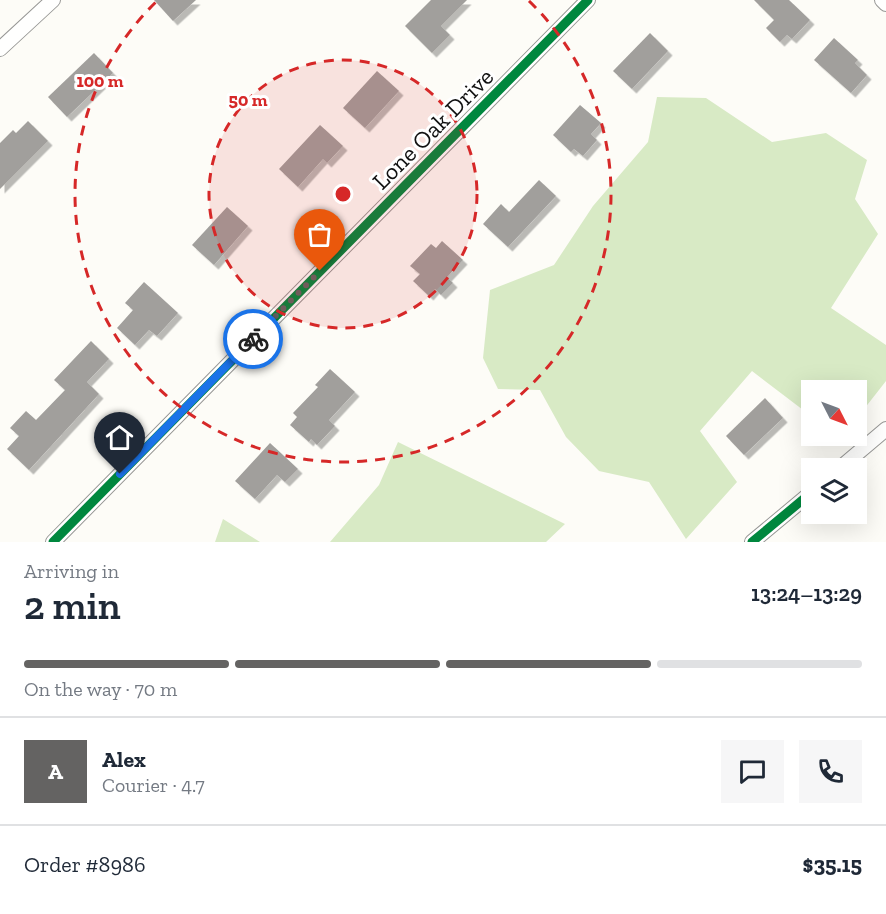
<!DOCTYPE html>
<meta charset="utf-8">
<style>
body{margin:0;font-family:"Zilla Slab",serif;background:#f6f6f7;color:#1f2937;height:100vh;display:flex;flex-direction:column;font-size:22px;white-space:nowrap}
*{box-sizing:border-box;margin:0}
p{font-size:20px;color:#747a83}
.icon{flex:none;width:33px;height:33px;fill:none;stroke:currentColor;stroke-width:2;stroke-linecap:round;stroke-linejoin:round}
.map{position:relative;height:542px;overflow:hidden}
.details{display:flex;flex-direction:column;background:#fff;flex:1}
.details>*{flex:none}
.needle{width:39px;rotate:132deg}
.tools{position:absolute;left:801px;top:380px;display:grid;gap:12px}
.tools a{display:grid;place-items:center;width:66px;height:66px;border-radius:0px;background:#fff;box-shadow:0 6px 24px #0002;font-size:30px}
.pin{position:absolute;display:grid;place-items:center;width:51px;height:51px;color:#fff;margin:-62px -26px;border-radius:50% 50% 50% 0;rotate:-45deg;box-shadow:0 0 6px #0007}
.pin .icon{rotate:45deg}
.courier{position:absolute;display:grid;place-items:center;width:60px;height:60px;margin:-30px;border:4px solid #1a73e8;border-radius:50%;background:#fff;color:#222;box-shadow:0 2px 8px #0007}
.summary em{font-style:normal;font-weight:600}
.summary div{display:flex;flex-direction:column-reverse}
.summary{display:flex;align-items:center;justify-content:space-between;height:102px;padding:0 24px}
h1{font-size:39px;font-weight:600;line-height:45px}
.bar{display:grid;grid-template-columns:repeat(4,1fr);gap:9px 6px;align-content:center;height:72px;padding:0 24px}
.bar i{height:8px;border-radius:4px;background:#e0e1e3}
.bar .active{background:#646362}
.bar p{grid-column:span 4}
.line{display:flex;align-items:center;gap:15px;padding:0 24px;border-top:2px solid #e0e1e3}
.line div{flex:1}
.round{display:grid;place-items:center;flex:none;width:63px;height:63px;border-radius:0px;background:#f6f6f7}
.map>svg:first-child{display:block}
.forest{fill:#d8eac5}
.building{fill:#a19f9c;filter:url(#shadow)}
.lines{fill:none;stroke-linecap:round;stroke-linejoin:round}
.minor-casing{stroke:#979795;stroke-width:16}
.minor{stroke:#fffffe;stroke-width:14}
.cycleway-casing{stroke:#fff;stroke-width:13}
.cycleway{stroke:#00873e;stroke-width:9}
.done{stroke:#646362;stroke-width:6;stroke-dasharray:0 10.8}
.route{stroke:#1a73e8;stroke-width:8}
.ring{fill:none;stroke:#d62828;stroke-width:3;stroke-dasharray:10 8}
.labels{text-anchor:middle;stroke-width:6;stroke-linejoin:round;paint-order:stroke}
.street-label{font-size:24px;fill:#111;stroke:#fff}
.centre{fill:#d62828;stroke:#fff;stroke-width:3}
.ring-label{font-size:18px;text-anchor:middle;font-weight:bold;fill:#d62828;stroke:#fff;stroke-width:6;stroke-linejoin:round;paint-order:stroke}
</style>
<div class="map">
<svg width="886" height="542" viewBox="0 0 886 542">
<defs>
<filter id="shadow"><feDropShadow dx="4.5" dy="4.5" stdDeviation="0" flood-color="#0004"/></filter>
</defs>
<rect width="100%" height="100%" fill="#fdfcf7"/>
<!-- forest -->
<g class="forest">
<polygon points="657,97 706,98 772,142 826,133 867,160 855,199 878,234 831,308 886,345 886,381 857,418 856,390 812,390 811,416 752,371 700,431 737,482 686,539 649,482 599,471 566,437 540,390 498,389 483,358 490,290 554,265 593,206 648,142"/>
<polygon points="398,442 565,524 546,542 330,542 379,485"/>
<polygon points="223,519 260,542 215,542"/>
</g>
<!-- building -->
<g class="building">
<polygon points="154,0 196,0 173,21"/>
<polygon points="431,0 467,0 441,26 450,35 432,53 405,26"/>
<polygon points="754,0 789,0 810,20 792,39 787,35 780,42 766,28 774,20"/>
<polygon points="650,33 668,51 632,89 613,71"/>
<polygon points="834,38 858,60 855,63 867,75 851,93 814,60"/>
<polygon points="94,53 113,73 67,117 48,97"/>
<polygon points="377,71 399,91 365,128 343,108"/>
<polygon points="580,105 601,123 591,134 597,140 583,156 574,149 571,152 553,135"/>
<polygon points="28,121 48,141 0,189 0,143 13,130 16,133"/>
<polygon points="320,125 343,146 327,163 323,159 298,187 279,169"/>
<polygon points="539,180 556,196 508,247 483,224 501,204 509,212"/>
<polygon points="227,207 248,226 214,265 192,245"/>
<polygon points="442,241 463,260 447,277 453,283 441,295 435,289 429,296 413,281 420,274 410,266 431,244 436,248"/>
<polygon points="144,282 178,313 157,336 149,330 135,345 117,328 133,310 125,303"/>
<polygon points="91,341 109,359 87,382 99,394 29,470 7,449 19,436 10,428 26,411 36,420 65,390 54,380"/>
<polygon points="330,369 355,392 329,420 335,426 317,445 311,439 309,442 290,425 297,417 293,413 318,387 315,385"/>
<polygon points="765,398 783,418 744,455 726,436"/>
<polygon points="270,443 298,469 285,482 277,475 255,499 235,481"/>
</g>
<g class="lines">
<!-- minor casing -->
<g class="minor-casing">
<g id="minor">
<polyline points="882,0 886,4"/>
<polyline points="0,49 53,0"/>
<polyline points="840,468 886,429"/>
<polyline points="53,542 588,0"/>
<polyline points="752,542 812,492"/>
</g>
</g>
<!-- minor -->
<use href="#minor" class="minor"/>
<!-- cycleway casing -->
<g class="cycleway-casing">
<g id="cycleway">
<polyline points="53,542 588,0"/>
<polyline points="752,542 812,492"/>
</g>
</g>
<!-- cycleway -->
<use href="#cycleway" class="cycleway"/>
</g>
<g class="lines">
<!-- done -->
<polyline class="done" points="253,339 320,271"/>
<!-- route -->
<polyline class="route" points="120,474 253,339"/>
</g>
<!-- distance rings -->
<circle cx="343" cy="194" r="134" fill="#d62828" fill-opacity=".12"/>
<g class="ring">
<circle cx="343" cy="194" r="134"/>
<path d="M529 1A268 268 0 1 1 157 1"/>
</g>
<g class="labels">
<!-- street labels -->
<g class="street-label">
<text transform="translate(433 129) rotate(-45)" y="8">Lone Oak Drive</text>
</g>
</g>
<circle cx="343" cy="194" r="9" class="centre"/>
<g class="ring-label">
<text x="100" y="87">100 m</text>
<text x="248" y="106">50 m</text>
</g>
</svg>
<div class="tools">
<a><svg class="needle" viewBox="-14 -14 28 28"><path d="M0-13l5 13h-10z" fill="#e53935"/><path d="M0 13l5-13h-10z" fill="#747a83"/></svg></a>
<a><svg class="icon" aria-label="layers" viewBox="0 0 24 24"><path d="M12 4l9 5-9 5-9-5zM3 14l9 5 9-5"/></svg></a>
</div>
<div class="pin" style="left:320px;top:271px;background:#ea580c"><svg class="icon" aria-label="bag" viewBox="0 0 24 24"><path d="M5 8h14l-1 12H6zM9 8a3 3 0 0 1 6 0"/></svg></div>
<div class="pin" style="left:120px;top:474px;background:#1f2937"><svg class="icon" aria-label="home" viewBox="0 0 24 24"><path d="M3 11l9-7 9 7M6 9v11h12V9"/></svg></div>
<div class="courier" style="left:253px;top:339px"><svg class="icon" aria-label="bike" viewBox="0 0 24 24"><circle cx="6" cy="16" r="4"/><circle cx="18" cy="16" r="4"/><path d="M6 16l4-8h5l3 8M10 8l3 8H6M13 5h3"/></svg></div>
</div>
<section class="details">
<div class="summary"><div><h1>2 min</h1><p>Arriving in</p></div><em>13:24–13:29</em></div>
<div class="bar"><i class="active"></i><i class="active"></i><i class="active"></i><i></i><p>On the way · 70 m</p></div>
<div class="line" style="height:108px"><b class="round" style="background:#646362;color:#fff">A</b><div><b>Alex</b><p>Courier · 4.7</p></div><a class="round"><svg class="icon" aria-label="chat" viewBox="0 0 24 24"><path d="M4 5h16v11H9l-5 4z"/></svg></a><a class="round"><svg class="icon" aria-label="phone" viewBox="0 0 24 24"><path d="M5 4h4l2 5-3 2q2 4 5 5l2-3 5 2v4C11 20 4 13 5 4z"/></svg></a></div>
<div class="line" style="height:78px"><div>Order #8986</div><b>$35.15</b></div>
</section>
